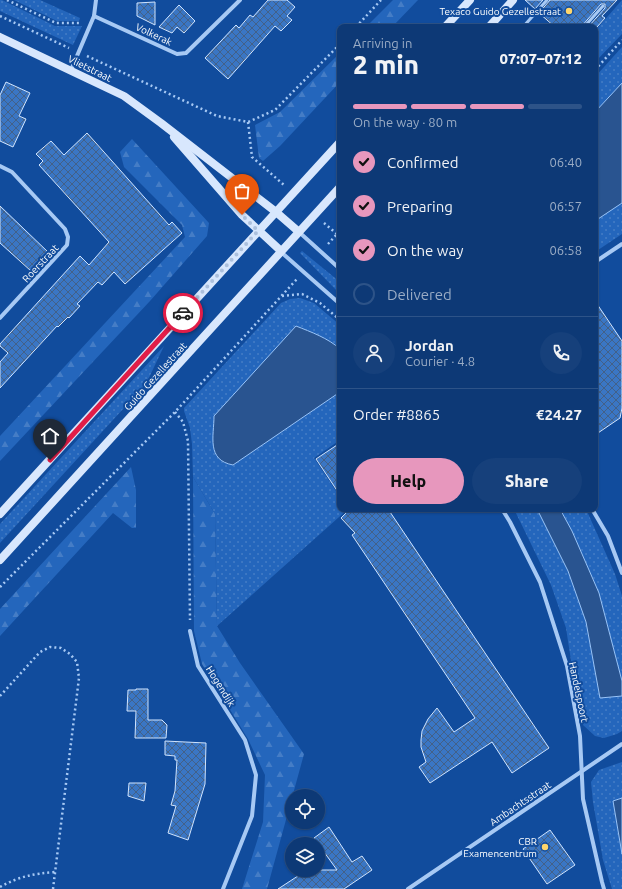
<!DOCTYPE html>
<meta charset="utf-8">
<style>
body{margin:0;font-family:Ubuntu,sans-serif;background:#16407b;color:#f1f3f6;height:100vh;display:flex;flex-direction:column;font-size:15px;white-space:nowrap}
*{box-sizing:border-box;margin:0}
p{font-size:13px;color:#9aacc5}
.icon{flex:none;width:22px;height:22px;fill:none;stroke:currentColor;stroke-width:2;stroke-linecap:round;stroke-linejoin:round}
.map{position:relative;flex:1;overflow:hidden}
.drawer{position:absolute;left:337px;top:24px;width:261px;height:488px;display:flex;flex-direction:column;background:#0d3976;border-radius:8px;box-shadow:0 1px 3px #0004,0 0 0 1px #2d5388}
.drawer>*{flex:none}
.controls{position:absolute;left:285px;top:789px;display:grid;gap:8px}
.controls a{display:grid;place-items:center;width:40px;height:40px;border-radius:50%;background:#0d3976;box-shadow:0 1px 3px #0004,0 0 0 1px #2d5388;font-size:20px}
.pin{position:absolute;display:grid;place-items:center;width:34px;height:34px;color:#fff;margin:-41px -17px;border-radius:50% 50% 50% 0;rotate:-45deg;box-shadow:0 0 4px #0007}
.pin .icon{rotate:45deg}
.courier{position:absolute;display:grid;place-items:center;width:40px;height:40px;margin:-20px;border:3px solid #e11d48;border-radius:50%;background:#fff;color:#222;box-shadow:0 1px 5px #0007}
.overview em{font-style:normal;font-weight:800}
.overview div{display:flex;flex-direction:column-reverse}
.overview{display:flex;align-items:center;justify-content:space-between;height:68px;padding:0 16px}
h1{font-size:26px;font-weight:800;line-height:30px}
.bar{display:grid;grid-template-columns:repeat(4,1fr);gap:6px 4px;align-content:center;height:48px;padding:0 16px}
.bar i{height:5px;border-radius:3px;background:#2d5388}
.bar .current{background:#e797bd}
.bar p{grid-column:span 4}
.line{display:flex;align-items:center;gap:10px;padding:0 16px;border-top:1px solid #2d5388}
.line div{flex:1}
.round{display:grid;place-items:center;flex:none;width:42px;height:42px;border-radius:21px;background:#16407b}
ol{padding:0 16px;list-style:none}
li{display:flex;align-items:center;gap:12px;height:44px}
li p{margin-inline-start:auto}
li .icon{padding:4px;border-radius:50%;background:#e797bd;color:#111;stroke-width:4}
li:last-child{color:#9aacc5}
li i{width:22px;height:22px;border:2px solid #2d5388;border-radius:50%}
.action{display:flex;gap:8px;margin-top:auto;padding:8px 16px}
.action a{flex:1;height:46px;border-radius:24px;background:#e797bd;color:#111;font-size:16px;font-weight:800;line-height:46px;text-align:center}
.action a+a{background:#16407b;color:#f1f3f6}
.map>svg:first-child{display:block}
.grass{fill:url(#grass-dots)}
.forest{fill:url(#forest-firs)}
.water{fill:#295490;stroke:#99c4f8}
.building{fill:url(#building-cross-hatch);stroke:#d0e4fe}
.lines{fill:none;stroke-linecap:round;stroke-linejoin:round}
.path{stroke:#a7c9f4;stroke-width:2.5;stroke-dasharray:2 3;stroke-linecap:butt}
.lane{stroke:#a7c9f4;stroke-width:3}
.street{stroke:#a7c9f4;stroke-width:4}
.secondary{stroke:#d8e7fd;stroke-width:8}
.done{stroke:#acc0dd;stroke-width:4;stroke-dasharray:0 7.2}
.route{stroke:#e11d48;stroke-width:5}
.poi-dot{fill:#ffd66b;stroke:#114c9d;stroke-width:1.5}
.labels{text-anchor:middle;stroke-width:4;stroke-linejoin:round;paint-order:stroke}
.poi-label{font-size:10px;fill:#fff;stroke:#114c9d;text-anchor:end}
.street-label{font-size:10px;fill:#fff;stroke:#114c9d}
</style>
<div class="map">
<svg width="622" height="889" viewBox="0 0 622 889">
<defs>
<pattern id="grass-dots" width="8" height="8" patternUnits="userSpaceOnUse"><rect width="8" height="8" fill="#2466bc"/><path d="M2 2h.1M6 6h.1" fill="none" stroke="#457dc6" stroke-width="1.8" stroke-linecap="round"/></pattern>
<pattern id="forest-firs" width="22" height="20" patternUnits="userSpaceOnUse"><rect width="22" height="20" fill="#2466bc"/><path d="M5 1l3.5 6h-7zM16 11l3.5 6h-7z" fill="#457dc6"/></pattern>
<pattern id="building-cross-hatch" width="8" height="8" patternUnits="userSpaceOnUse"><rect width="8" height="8" fill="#3a76c4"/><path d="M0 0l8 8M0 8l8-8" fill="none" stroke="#436188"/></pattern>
</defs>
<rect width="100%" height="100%" fill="#114c9d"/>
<!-- grass -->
<g class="grass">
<polygon points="0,0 2,0 55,26 82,26 73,45 0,11"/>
<polygon points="14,0 40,0 80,18 79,21 57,21"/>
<polygon points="622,0 622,34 595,62 595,31"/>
<polygon points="622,47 622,83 595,112 595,77"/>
<polygon points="622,203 622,234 595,252 595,221"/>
<polygon points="302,251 340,282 340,294 300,253"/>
<polygon points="300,298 314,303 340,325 340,349 336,345 316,334 253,375 214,416 213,448 233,465 340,392 340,440 314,458 340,497 340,509 348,509 217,626 215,514 193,477 192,444 190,428 184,411 184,408 281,303 290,299"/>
<polygon points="164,346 146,384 0,543 0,524"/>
<polygon points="514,509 537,509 568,571 586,622 600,697 622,696 622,731 617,734 604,738 595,736 583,725 578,706 566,628 551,585"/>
<polygon points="560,509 586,509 615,574 622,596 622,681 599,593 572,531"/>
<polygon points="622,762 622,798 613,801 622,854 622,889 612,889 603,860 593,802 591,782 599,770"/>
</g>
<!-- forest -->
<g class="forest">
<polygon points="393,0 418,0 392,27 366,27"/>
<polygon points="340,53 340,82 280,146 263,161 259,158 255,125 280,112"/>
<polygon points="132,139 209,223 207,236 150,301 0,461 0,436 185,237 182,225 124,167 120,152"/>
<polygon points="131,467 136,490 136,528 132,528 113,513 0,636 0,609"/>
<polygon points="193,477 215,514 217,626 240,663 304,754 267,889 242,889 263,822 265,775 248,739 202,664 194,631"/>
</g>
<!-- water -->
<g class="water">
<polygon points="622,83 622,203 595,221 595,112"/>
<path d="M296,326C311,332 328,338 340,349V392L233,465C206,460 214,436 214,416Z"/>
<polygon points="537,509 560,509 572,531 599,593 622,681 622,696 600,698 586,622 568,571"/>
<polygon points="622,798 622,854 613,801"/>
</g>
<!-- building -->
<g class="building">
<polygon points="268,0 287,0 295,7 287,16 292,20 281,31 275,26 228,79 205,58 236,25 239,28 250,15 253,17"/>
<polygon points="525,0 543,0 535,9"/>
<polygon points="550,0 617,0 602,16 605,18 597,27 588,27 605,8 605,4 601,4 581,27 555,27 539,13"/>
<polygon points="155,2 155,25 137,16 137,3"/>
<polygon points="179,5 195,21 184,33 177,27 172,33 159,27"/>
<polygon points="6,82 30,93 19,116 26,119 13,147 0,141 0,95"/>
<polygon points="87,133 169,225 172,222 182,233 125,284 114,272 102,285 98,282 77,304 80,306 69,318 68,317 58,327 57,326 0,388 0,362 8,353 0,346 0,344 80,256 89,265 109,242 39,165 43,161 36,154 51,141 64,155"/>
<polygon points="0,206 48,252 31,271 0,243"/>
<polygon points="595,301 622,341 622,408 620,418 595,435"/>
<polygon points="340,443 340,495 316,459"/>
<polygon points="350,509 388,509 549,748 512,773 492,742 430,783 419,767 426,762 421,747 421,740 422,731 428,719 437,708 454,732 475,718 352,535 355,533 341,518"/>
<polygon points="136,689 148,689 148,720 162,720 167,725 166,738 135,738 136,711 127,711 128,690 136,690"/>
<polygon points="165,741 206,743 205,784 188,840 168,833 176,806 171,805 175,791 177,760 175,760 175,756 165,755"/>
<polygon points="129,783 146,783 144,801 128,796"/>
<polygon points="329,827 352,862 362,856 372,870 344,889 278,889 307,870 337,870 314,838"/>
<polygon points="550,830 575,865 547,884 523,849"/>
</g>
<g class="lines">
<!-- path -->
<g class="path">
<polyline points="7,0 56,23 81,23"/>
<polyline points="0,16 69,48"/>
<polyline points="356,27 381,0"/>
<polyline points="87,56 217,116 248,122 275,110 340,44"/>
<polyline points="595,70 622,40"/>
<polyline points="248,122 252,157 284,185"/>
<polyline points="324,223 337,234 340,239"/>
<polyline points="328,244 337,234 340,227"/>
<polyline points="282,296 302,294 320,303 340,320"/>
<polyline points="175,412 183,422 188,441 190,620"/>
<polyline points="0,587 175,412 297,279"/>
<polyline points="0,696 40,652 50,647 61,648 70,654 77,662 79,678 53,889"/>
<path d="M0,887C20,876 33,874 55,872"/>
</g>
<!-- lane -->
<g class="lane">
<polyline points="523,27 547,0"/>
<polyline points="584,27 603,6"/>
</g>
<!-- street -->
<g class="street">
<polyline points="94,16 177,54 186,53 240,0"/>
<polyline points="71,70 94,16 96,0"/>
<polyline points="0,166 12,172 65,229 68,237 67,245 0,318"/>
<polyline points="299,232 340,269"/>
<polyline points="281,252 340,304"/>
<polyline points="595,262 622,244"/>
<polyline points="502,509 510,522 540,582 567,666 580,736 583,799 602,882 604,889"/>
<polyline points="592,509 608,536 622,573"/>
<polyline points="190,631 198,666 245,740 256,775 252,816 223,889"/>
<polyline points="408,889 622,744"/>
</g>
<!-- secondary -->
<g class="secondary">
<polyline points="445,27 470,0"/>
<polyline points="489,27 513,0"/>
<polyline points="0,37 124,96 161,123 276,212 299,232"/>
<polyline points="174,137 242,215 281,251"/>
<polyline points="0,514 340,142"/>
<polyline points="0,560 340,187"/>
</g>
</g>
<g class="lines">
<!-- done -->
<polyline class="done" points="183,313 258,231 242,215"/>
<!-- route -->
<polyline class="route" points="50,460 183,313"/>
</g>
<!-- markers -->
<g class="poi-dot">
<circle cx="569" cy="11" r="4"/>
<circle cx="545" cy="847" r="4"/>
</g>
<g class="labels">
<!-- poi labels -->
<g class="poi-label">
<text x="561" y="15">Texaco Guido Gezellestraat</text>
<text x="537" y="845">CBR<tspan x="537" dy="12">Examencentrum</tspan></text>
</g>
<!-- street labels -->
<g class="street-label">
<text transform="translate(154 34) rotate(25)" y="4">Volkerak</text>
<text transform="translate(90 68) rotate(26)" y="4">Vlietstraat</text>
<text transform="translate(40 263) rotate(-47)" y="4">Roerstraat</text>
<text transform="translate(155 376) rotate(-48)" y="4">Guido Gezellestraat</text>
<text transform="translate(221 686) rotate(58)" y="4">Hogendijk</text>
<text transform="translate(579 692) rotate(78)" y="4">Handelspoort</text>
<text transform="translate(520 803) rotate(-34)" y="4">Ambachtsstraat</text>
</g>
</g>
</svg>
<div class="controls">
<a><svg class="icon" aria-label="locate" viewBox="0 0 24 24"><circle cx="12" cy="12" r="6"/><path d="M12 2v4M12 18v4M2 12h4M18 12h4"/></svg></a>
<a><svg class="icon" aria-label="layers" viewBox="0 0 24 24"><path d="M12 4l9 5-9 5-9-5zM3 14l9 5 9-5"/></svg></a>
</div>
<div class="pin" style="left:242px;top:215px;background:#ea580c"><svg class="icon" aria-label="bag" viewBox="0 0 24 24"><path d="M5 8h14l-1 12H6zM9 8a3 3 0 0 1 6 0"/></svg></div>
<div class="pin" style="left:50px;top:460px;background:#1f2937"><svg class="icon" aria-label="home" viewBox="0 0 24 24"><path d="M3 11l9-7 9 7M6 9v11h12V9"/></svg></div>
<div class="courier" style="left:183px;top:313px"><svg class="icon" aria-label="car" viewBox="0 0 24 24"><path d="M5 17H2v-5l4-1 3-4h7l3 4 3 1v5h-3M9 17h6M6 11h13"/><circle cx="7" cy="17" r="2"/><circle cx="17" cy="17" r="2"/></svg></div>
<section class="drawer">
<div class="overview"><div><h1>2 min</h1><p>Arriving in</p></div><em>07:07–07:12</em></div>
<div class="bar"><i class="current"></i><i class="current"></i><i class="current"></i><i></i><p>On the way · 80 m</p></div>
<ol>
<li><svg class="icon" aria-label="check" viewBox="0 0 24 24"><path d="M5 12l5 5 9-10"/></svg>Confirmed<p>06:40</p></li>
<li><svg class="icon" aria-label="check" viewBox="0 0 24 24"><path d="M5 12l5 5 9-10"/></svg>Preparing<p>06:57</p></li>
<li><svg class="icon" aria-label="check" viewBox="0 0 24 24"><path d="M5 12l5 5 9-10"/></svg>On the way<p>06:58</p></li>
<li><i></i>Delivered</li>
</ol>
<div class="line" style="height:72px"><a class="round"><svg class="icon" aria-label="person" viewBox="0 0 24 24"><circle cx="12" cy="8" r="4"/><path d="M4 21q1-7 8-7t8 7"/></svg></a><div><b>Jordan</b><p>Courier · 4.8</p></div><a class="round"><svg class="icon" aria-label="phone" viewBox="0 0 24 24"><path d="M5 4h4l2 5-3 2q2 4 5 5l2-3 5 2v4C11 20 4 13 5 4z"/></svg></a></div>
<div class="line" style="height:52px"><div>Order #8865</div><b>€24.27</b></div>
<div class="action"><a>Help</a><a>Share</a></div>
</section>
</div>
